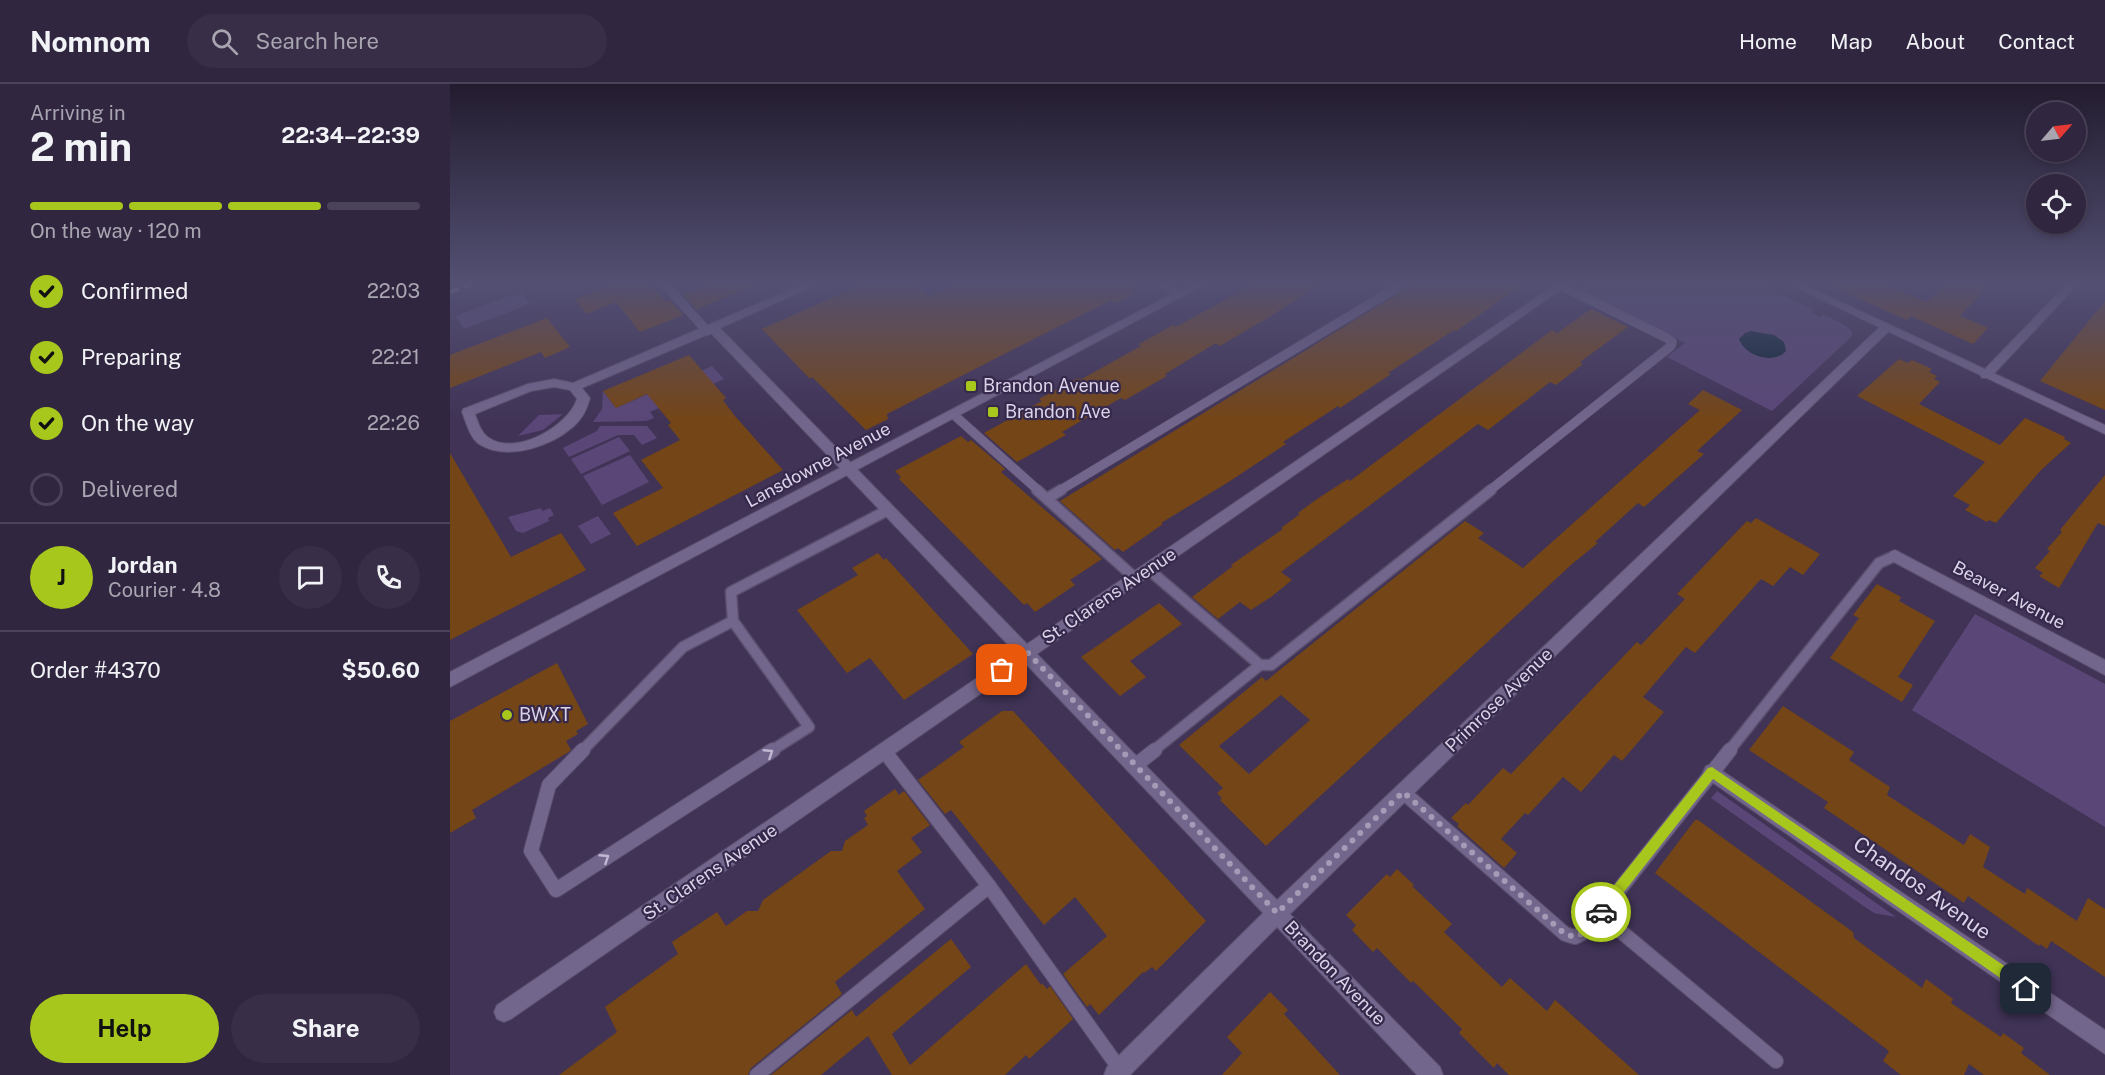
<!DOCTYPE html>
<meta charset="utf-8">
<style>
body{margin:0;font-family:"Public Sans",sans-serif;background:#382e47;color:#f1f3f6;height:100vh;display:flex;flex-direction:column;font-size:22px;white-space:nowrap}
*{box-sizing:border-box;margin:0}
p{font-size:20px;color:#a8a5b1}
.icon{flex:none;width:33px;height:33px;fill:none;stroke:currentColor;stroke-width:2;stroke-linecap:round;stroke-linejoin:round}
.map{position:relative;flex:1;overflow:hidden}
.drawer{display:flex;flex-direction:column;background:#302640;width:450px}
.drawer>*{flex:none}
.needle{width:39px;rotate:62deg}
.controls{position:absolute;left:1576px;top:18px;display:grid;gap:12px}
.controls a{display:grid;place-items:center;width:60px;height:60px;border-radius:50%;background:#302640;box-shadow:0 3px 9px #0003,0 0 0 2px #4b4359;font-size:30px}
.pin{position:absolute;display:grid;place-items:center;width:51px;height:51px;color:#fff;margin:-26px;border-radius:12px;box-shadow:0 3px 9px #0006}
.courier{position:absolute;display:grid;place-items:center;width:60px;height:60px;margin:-30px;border:4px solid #a8c71d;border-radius:50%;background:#fff;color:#222;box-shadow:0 2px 8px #0007}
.head em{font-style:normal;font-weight:700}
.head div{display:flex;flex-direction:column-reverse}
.head{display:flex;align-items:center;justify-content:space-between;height:102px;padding:0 30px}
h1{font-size:39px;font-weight:700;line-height:45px}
.bar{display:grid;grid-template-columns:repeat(4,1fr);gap:9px 6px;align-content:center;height:72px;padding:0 30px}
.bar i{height:8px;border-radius:4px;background:#4b4359}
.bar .active{background:#a8c71d}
.bar p{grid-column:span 4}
.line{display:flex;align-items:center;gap:15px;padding:0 30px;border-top:2px solid #4b4359}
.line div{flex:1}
.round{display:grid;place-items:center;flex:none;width:63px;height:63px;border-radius:32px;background:#382e47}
ol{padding:0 30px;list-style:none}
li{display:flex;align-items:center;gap:18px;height:66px}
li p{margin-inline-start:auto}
li .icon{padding:6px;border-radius:50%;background:#a8c71d;color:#111;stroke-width:4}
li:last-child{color:#a8a5b1}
li i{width:33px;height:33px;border:3px solid #4b4359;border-radius:50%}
.button{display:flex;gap:12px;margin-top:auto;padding:12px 30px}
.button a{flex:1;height:69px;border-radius:36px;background:#a8c71d;color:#111;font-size:24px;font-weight:700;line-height:69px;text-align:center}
.button a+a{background:#382e47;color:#f1f3f6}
header{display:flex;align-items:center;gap:36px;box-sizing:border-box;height:84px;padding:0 30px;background:#302640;border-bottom:2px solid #4b4359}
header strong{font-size:28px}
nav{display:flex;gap:33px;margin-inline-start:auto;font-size:21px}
.search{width:420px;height:54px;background:#382e47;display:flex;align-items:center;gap:15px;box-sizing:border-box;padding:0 21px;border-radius:33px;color:#a8a5b1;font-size:22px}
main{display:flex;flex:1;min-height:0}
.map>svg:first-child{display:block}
.green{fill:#5a4778}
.water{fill:#0a2334}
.building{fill:#744516;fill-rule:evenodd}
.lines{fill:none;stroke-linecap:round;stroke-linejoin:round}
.service-far2-casing{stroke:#594e6c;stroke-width:10}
.service-far1-casing{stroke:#594e6c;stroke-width:13}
.service-casing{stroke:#594e6c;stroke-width:16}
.minor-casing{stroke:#594e6c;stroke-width:2}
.tertiary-casing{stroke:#594e6c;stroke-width:2}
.service-far2{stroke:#73668c;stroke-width:9}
.service-far1{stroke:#73668c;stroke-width:10}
.service{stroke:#73668c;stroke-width:14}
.minor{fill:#73668c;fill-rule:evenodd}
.tertiary{fill:#73668c;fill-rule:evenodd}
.rail{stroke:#bdb5cd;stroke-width:4;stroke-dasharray:10 5;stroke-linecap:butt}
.oneway{stroke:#c0b8d2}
.route{fill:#a8c71d}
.done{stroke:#a49bb6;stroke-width:6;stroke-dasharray:0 10.8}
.poi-dot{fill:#a8c71d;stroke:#36294b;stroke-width:2}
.labels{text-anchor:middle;stroke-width:4.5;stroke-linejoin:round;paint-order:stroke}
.poi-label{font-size:18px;fill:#dad3e9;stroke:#36294b;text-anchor:start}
.street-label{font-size:18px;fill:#dad3e9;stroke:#36294b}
.near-street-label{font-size:21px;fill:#dad3e9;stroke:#36294b}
</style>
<header>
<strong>Nomnom</strong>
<div class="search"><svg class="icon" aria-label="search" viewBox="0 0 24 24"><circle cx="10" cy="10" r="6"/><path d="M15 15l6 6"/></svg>Search here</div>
<nav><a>Home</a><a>Map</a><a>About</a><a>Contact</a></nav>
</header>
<main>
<section class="drawer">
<div class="head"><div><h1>2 min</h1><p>Arriving in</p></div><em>22:34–22:39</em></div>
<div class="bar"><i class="active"></i><i class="active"></i><i class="active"></i><i></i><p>On the way · 120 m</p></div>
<ol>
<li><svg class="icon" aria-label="check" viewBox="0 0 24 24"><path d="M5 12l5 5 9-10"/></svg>Confirmed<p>22:03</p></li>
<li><svg class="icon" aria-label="check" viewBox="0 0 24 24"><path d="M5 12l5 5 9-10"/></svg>Preparing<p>22:21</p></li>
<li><svg class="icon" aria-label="check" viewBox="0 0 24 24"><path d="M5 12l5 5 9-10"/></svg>On the way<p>22:26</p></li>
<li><i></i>Delivered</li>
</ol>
<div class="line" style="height:108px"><b class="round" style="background:#a8c71d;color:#111">J</b><div><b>Jordan</b><p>Courier · 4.8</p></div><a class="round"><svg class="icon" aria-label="chat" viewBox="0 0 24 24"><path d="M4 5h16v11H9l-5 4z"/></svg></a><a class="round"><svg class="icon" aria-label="phone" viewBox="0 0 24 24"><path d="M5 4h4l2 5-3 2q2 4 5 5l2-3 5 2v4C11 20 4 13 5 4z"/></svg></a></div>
<div class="line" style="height:78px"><div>Order #4370</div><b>$50.60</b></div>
<div class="button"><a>Help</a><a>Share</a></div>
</section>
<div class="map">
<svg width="1655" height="991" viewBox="0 0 1655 991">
<rect width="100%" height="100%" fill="#403356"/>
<!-- green -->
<g class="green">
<polygon points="1142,198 1306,198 1364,226 1362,229 1370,233 1373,230 1396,242 1402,248 1402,252 1322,327 1217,273 1235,259 1130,206"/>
<polygon points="71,208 80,220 14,245 5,232"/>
<polygon points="262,282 274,295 200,328 204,334 196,337 143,338 152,325 153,307 166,324"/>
<polygon points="113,330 93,346 68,352 89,331"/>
<polygon points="150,342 197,342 207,354 192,361 184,351 168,351 119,373 113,364 147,347"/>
<polygon points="169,353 180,367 131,390 121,375"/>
<polygon points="180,371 199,398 152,421 133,392"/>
<polygon points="91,424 92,427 100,424 104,431 98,434 99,437 73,449 66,447 58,433"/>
<polygon points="148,432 161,450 141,460 128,442"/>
<polygon points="1525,530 1655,600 1655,743 1462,626"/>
<polygon points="1267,707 1446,833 1424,829 1412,821 1261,714"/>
</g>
<!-- water -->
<path class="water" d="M1301,247L1324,251L1334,258L1336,267C1323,281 1295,272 1289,255L1295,249Z"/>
<!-- building -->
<g class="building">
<polygon points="168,198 198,198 216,218 220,216 233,231 190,248 166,218 136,230 125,215"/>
<polygon points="265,198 313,198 313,199 246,225 234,211"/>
<polygon points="417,198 463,198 479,212 510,198 695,198 680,206 685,209 666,219 661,216 572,261 437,330 438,335 416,346 362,293 360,295 312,245"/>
<polygon points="807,198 874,198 814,236 770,262 766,259 715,290 717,292 675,316 671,314 612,348 616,351 567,378 534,349 592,317 589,315 628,294 630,296 691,262 689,260 723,241 726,243"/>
<polygon points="967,198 1077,198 1006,247 1004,246 938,289 941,290 890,324 888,322 833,358 836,360 777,399 711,439 713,440 673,468 668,464 665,466 610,417"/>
<polygon points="1372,198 1430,198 1477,218 1497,198 1539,198 1531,206 1534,207 1510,232 1538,244 1523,260 1461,232 1457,236"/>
<polygon points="1655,217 1655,326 1590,297"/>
<polygon points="1141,225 1178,243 1130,278 1133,280 1106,301 1100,298 1038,346 1028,340 879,452 831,488 842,496 821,513 801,526 790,518 768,535 742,513 783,482 781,481 833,445 831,444 850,430 848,429 867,415 898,395 900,397 1102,246 1107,249"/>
<polygon points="97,234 120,263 95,274 91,268 0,304 0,271"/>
<polygon points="239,271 276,314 273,316 284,331 333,386 187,462 163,429 213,404 191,376 230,356 218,341 221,339 197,310 166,324 153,307"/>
<polygon points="1449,275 1458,279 1462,276 1482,285 1479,288 1487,292 1484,295 1490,298 1469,320 1550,361 1575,334 1615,353 1614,355 1621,359 1590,387 1546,439 1539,436 1537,438 1515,426 1520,421 1503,412 1535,378 1407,312"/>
<path d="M1253,306L1292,326L1247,367L1254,370L1194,423L1188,419L1145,458L1148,459L1122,480L816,762L770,716L772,714L767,709L773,704L729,661L812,593L816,597L1015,437L1034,449L1028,454L1073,484L1250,326L1238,320ZM831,611L860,636L799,690L769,662Z"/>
<polygon points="511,352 518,358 521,356 555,385 551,388 652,475 620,496 625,501 585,528 577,519 574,521 470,416 449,395 451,393 445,387"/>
<polygon points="0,369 61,473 111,449 136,486 0,556"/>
<polygon points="1655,391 1655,442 1648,439 1609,504 1589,492 1593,489 1585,484 1600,467 1597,465 1612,448 1610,446"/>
<polygon points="1306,434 1370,470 1353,491 1340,483 1323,502 1311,495 1245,569 1236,563 1193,613 1214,628 1172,677 1164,671 1131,708 1113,693 1078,731 1075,729 1051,755 1067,769 1054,784 1007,742 1009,740 1001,734 1016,719 1018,721 1053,684 1061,690 1187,558 1191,561 1235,515 1227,510 1297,437 1301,439"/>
<polygon points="428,469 434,476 436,474 523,570 454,616 420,574 397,589 347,526 408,491 402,484"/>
<polygon points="1427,500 1451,513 1449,517 1485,537 1448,593 1463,601 1452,618 1380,574 1409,534 1403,531"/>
<polygon points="709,519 732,540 680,577 696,593 670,612 631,573"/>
<polygon points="107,579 138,640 126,647 128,650 116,657 121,666 117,669 22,726 26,734 0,749 0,637"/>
<polygon points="1333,622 1404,668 1399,676 1440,703 1437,711 1514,761 1520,750 1540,763 1533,783 1575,810 1577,804 1627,837 1638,814 1655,825 1655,893 1601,857 1597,865 1590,860 1589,862 1518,812 1514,819 1374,724 1378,718 1299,666"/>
<polygon points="552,627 563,627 756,837 706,887 702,883 694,889 693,888 649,931 640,920 637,923 613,890 657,852 625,813 594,841 501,726 495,730 468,696 514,663 509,658"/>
<polygon points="445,705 449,711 454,707 480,741 461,754 472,768 447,787 475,825 385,898 392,910 301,984 298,991 109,991 167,948 155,923 228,870 222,858 267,828 276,842 297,827 308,827 313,816 381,767 392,767 395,757 418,741 414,734 417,732 414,727"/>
<polygon points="1245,736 1248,736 1403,848 1404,854 1472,904 1476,895 1503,915 1501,919 1551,953 1553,949 1574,964 1571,969 1600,991 1534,991 1519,980 1514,991 1451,991 1433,977 1439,967 1205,789"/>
<polygon points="947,785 964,801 962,802 1002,840 994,848 1052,903 1060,894 1097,927 1105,916 1189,991 1059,991 1047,979 1044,984 1009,949 1012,945 963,897 961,899 927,864 923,868 902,846 906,841 896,831 937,790 940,793"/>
<polygon points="501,855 521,883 442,950 460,981 576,880 591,901 592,899 597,905 600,902 623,935 579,975 576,971 555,991 442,991 418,952 371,991 321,991 402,926 406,933"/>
<polygon points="820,908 838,926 834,930 890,991 772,991 792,969 777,953"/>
</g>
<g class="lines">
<!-- service-far2 casing -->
<g class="service-far2-casing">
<g id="service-far2">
<polyline points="213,198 257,247"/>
<polyline points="503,330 589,407"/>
<polyline points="609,407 956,198"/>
<polyline points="1039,407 1221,262 1222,258 1217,254 1112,202"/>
</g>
</g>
<!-- service-far1 casing -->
<g class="service-far1-casing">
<g id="service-far1">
<polyline points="587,406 685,494"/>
<polyline points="598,414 611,406"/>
<polyline points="698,485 810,581"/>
<polyline points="283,537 359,643 321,667"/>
<polyline points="283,537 281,508 438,426"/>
<polyline points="132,667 233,563 283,537"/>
<polyline points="703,667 810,581 821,581 1041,406"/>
<polyline points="1279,667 1429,479 1445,472"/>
</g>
</g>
<!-- service casing -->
<g class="service-casing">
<g id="service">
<polyline points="133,666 99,701 81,767 106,806 323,666"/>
<polyline points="435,668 539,802 674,991"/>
<polyline points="686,681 705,666"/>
<polyline points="953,708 1115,850 1125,853 1133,849 1150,830 1280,666"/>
<polyline points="1150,830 1326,977"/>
<polyline points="307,991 539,802"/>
</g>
</g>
<!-- minor casing -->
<g class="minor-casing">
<g id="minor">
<path d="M358,198H373L270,244L577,560L1109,198H1122L587,570L827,816L1432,241L1436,240L1442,244L840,830L990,983L993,991H967L827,843L680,991H654L657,983L813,829L575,579L61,935L54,938L47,935L44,928L47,921L565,568L261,249L132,304L140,314C137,325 133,334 124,342C102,362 57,378 29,360C20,354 16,338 12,328L13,325L78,300L104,295L123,299ZM104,303L120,306L127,315C118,342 67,372 39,354C31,349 28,338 25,330L81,307Z"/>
<polygon points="705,198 718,198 735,211 733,213 725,213"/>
<polygon points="1619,198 1630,198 1540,294 1532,294 1530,291 1532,288"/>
<polygon points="1445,466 1655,576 1655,591 1440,476 1438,472 1440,468"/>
<polygon points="1262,680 1655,946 1655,970 1256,694 1253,688 1256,682"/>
</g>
</g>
<!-- tertiary casing -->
<g class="tertiary-casing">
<g id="tertiary">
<polygon points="745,198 759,198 0,603 0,588"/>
<polygon points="1334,198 1348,198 1655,341 1655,350"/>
</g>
</g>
<!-- service-far2 -->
<use href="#service-far2" class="service-far2"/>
<!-- service-far1 -->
<use href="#service-far1" class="service-far1"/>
<!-- service -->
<use href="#service" class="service"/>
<!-- minor -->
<use href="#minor" class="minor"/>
<!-- tertiary -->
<use href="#tertiary" class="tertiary"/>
<!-- rail -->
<polyline class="rail" points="0,208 27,198"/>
</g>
<!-- one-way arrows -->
<defs><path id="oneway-chevron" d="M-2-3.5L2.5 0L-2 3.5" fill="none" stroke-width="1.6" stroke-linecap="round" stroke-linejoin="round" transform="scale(1.5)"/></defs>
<g class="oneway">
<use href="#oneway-chevron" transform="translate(319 669) rotate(-33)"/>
<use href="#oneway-chevron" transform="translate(155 774) rotate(-33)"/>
</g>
<!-- sky -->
<linearGradient id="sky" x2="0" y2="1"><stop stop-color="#231c2f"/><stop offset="0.59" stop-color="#535073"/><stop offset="1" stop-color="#535073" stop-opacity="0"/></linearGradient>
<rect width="1655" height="337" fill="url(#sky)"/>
<!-- route -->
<polygon class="route" points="1262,683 1581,900 1583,905 1581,909 1576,911 1572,909 1263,695 1155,832 1151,834 1146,832 1145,828 1146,824 1258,684"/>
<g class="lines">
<!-- done -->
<polyline class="done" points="552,586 577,568 827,829 953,708 1115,850 1125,853 1133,849 1151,828"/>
</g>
<!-- markers -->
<g class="poi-dot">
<rect x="515" y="296" width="12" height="12" rx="3"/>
<rect x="537" y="322" width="12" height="12" rx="3"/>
<circle cx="57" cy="631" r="6"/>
</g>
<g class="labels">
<!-- poi labels -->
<g class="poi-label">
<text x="533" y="308">Brandon Avenue</text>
<text x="555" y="334">Brandon Ave</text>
<text x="69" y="637">BWXT</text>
</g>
<!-- street labels -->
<g class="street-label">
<text transform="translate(368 381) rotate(-28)" y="6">Lansdowne Avenue</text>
<text transform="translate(1559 511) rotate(28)" y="6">Beaver Avenue</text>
<text transform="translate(659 512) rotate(-34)" y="6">St. Clarens Avenue</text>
<text transform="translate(1049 616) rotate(-44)" y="6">Primrose Avenue</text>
<text transform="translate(260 788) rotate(-34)" y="6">St. Clarens Avenue</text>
<text transform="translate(885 889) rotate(46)" y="6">Brandon Avenue</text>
</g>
<!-- near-street labels -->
<g class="near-street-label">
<text transform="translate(1472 804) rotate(35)" y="7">Chandos Avenue</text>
</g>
</g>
</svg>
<div class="controls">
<a><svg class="needle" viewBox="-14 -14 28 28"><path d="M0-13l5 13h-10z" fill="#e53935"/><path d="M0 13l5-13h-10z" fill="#a8a5b1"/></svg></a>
<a><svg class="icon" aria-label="locate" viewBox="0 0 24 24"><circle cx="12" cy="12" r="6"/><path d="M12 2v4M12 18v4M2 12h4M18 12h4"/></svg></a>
</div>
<div class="pin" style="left:552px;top:586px;background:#ea580c"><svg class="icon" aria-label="bag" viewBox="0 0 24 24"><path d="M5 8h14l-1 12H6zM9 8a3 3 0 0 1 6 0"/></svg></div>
<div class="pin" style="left:1576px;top:905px;background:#1f2937"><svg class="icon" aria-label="home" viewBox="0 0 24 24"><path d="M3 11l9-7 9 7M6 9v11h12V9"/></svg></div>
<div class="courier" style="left:1151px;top:828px"><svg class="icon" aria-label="car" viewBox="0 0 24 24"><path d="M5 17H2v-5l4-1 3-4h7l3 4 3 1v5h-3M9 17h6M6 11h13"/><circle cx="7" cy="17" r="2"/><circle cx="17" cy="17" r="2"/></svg></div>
</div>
</main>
